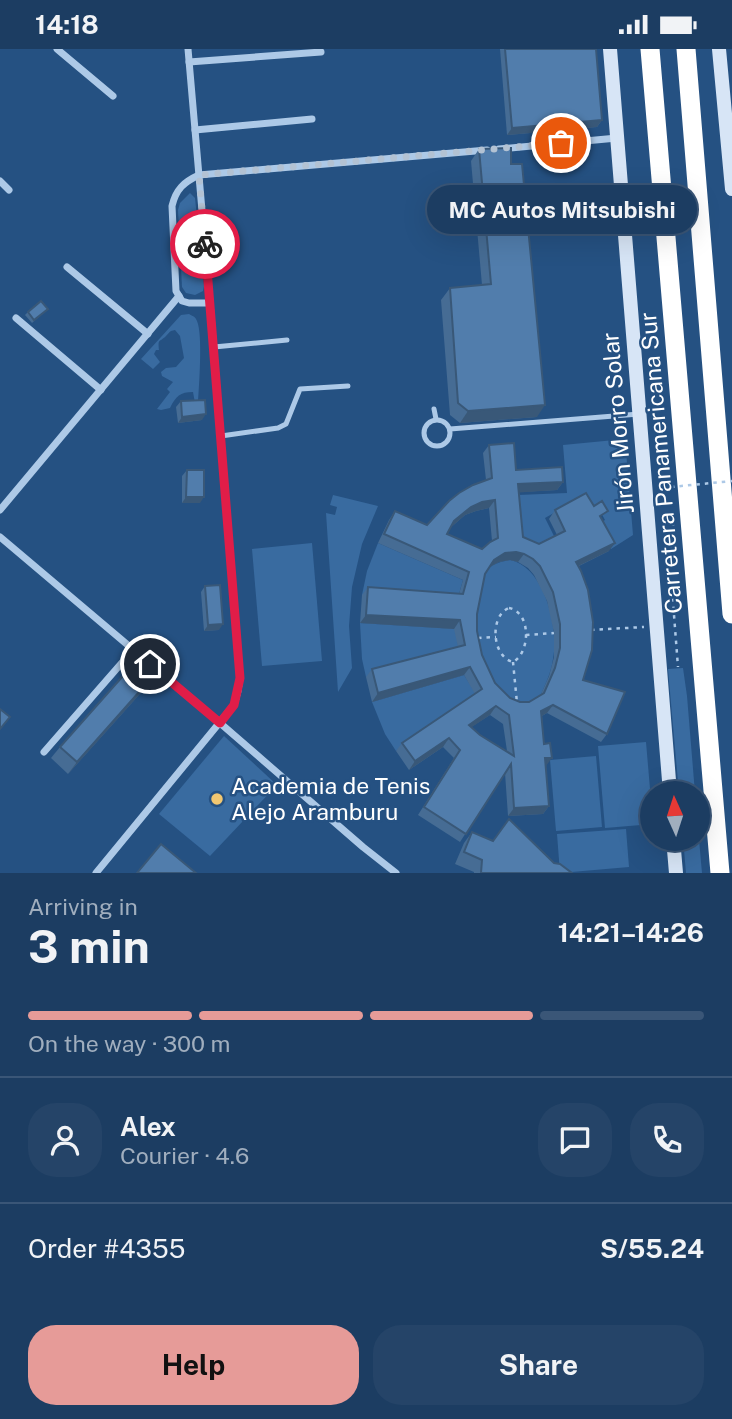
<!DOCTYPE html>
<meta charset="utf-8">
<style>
body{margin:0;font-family:"Public Sans",sans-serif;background:#254468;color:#f1f3f6;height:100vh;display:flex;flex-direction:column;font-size:26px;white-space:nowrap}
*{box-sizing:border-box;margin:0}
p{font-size:23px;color:#a0aebe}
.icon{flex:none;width:38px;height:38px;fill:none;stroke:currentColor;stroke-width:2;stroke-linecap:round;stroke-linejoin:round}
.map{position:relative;height:824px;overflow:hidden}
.sheet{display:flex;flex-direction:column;background:#1c3d62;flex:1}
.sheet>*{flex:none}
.needle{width:46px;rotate:357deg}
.fabs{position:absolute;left:640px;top:732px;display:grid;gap:14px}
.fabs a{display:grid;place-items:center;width:70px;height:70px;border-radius:50%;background:#1c3d62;box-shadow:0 7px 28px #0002,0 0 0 2px #3a5677;font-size:35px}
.pin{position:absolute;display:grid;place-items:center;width:60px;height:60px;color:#fff;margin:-30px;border:4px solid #fff;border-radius:50%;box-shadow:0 2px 7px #0007}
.courier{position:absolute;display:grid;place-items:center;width:70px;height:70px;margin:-35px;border:5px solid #e11d48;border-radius:50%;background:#fff;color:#222;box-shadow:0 2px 9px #0007}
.bubble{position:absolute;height:49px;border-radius:24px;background:#1c3d62;box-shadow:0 7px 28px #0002,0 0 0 2px #3a5677;font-size:23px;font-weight:700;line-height:49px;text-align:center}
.summary em{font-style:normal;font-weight:700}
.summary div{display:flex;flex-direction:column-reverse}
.summary{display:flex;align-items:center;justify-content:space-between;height:119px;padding:0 28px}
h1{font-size:46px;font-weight:700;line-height:52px}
.bar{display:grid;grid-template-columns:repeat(4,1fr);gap:10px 7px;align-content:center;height:84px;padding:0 28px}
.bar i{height:9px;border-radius:5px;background:#3a5677}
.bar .active{background:#e69b98}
.bar p{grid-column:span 4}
.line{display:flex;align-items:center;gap:18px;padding:0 28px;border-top:2px solid #3a5677}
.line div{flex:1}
.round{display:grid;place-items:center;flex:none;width:74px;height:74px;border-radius:28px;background:#254468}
.button{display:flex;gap:14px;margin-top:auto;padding:14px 28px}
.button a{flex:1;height:80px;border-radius:28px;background:#e69b98;color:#111;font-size:28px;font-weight:700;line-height:80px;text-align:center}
.button a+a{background:#254468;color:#f1f3f6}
.status{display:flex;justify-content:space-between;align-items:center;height:49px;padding:0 35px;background:#1c3d62;direction:ltr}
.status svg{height:19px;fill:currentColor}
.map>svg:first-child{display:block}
.green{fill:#396ba0}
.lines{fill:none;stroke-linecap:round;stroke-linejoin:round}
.path{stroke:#adc9e7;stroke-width:2.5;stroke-dasharray:3.5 5;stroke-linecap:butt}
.lane{stroke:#adc9e7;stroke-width:5}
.street{stroke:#adc9e7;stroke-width:7}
.secondary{stroke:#d7e5f6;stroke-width:14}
.highway{stroke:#fff;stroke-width:19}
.path-bridge{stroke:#adc9e7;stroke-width:2.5;stroke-dasharray:3.5 5;stroke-linecap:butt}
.wall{fill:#466c94;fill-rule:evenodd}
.shaded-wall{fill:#395878}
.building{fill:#517dac;stroke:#395878;stroke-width:2;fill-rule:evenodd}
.done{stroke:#b3c2d3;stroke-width:7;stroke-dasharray:0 12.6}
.route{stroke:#e11d48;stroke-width:9}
.poi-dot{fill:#f1c771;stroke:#255182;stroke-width:2.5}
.labels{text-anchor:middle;stroke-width:5;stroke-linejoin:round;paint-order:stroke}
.street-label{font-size:23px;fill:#fff;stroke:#255182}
.poi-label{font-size:23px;fill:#fff;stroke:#255182;text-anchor:start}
</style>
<div class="status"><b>14:18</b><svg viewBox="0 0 49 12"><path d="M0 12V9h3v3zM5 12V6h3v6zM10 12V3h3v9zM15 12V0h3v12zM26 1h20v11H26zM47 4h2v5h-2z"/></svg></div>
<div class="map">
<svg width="732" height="824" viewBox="0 0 732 824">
<rect width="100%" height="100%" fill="#255182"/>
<!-- green -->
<g class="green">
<polygon points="190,144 195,149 204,237 203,242 195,246 186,244 182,238 178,161 180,154"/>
<path d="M189,265C194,268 195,267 197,272C203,286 199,337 198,354H195L193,343C180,343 176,347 170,359L161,361L157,360L170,343L167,340L173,333L162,327L161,323L166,319L176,318L184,309L180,287L175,281L171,282C169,283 168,285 166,287C159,294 158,289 159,301H156L154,305L160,313L153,320L141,310L181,266Z"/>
<polygon points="625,390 633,486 611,500 597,476 605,471 598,458 591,462 582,448 545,469 554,487 532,498 521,493 518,446 567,444 563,396"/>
<polygon points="333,446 378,457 362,495 352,538 349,577 352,619 338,643 326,464 335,466 337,458 330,456"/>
<polygon points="312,494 322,612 262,617 252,500"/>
<polygon points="378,494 463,531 459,545 362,546 367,522"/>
<path d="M510,511C545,518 559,580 553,610C551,625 544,638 538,652L514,661L473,603C474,588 475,574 477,559C479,533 480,515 510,511Z"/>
<polygon points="360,574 456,580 459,604 366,628 362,610"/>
<polygon points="683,619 687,647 695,744 679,744 668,620"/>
<polygon points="464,626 478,648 396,702 385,685 372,653"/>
<polygon points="224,687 277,736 210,807 159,765"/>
<polygon points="646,693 653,775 605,779 598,697"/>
<polygon points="596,707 602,778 556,782 550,711"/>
<polygon points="698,779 702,824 686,824 683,789 698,789"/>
<polygon points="626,780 629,818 560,824 557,785"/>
</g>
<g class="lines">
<!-- path -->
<g class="path">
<polyline points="673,473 673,488 670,514 678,618"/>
<path d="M509,559C531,563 531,603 513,613C492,608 489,567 509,559Z"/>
<polyline points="591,581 644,578"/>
<polyline points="526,586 554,584"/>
<polyline points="478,589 496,588"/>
<polyline points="513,613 517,654"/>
</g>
<!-- lane -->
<g class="lane">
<polyline points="214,298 287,291"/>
<polyline points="434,360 436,370"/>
<circle cx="437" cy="384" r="13"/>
<polyline points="450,380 639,365"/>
<polyline points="221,387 278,379 286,375 300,340 348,337"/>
</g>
<!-- street -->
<g class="street">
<polyline points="57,0 113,47"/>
<polyline points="189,13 321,3"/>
<polyline points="195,81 312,70"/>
<polyline points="499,100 617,89"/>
<polyline points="0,132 9,141"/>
<polyline points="67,218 148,285"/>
<path d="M210,254H189L182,252L176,242L172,157C176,140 184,133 199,126L487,101"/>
<polyline points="16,269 101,341"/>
<polyline points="0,461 179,247"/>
<polyline points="0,488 220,674 363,798 396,824"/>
<polyline points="44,703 133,601"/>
<polyline points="96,824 234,656 238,642 240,629 210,254 188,0"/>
</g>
<!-- secondary -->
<g class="secondary">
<polyline points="610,0 670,744"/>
<polyline points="719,0 732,140"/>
<polyline points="673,789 676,824"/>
</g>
<!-- highway -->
<g class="highway">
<polyline points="650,0 720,824"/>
<polyline points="686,0 732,565"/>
</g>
<!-- path-bridge -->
<polyline class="path-bridge" points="671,438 732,432"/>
</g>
<!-- wall -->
<g class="wall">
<polygon points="500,0 596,0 602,71 597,78 507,86"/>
<polygon points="479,100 511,115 537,368 460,374 450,366 441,251 450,239 482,236 471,112"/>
<polygon points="48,260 32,274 25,266 28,263"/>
<polygon points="181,352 202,371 178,374 176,358"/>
<path d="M489,396L516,421L563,433L557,441L519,443L523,488L539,495L557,486L549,470L555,461L602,471L609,502L579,517L583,631L607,685L601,693L547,664L542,667L549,757L543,765L508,767L505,724L460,793L418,766L454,709L443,698L409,721L396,702L402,694L475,645L464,626L372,653L366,628L372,620L458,598L454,580L360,574L362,546L368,538L459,545L463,531L378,494L389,471L395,462L427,476L486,431L483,404ZM489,459L492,492L482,500L447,485L450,479L465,466L476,462ZM510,511L518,513L528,519L534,526L547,552L554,584V608L549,627L541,645L529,653H520L510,649L495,634L482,606L477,582V565L485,525L488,519L499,513ZM490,666L503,675L507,702L480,686L471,678Z"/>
<polygon points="187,421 200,454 182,454 182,427"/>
<polygon points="205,537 219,581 204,582 201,543"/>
<polygon points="155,625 147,637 68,725 51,709 60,698"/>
<polygon points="472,783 493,792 554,814 572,824 474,824 474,823 455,815 464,794"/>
</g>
<!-- shaded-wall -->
<g class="shaded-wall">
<polygon points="602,71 597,78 507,86 512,79"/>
<polygon points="545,356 537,368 460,374 468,362"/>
<polygon points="206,365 202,371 178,374 182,368"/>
<polygon points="563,433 557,441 512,444 518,435"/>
<polygon points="186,448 204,448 200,454 182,454"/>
<polygon points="495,451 489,459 476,462 465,466 448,481 454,472 471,458 482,453"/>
<polygon points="615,494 609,502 570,521 576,513"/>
<polygon points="516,503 524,505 518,513 510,511 499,513 488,519 494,511 505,504"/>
<polygon points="366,566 460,571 454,580 360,574"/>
<polygon points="223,575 219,581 204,582 208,576"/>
<polygon points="470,618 464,626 372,653 378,644"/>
<polygon points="155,625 147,637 68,725 77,713"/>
<polygon points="553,656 547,664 535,671 541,662"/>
<polygon points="496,657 490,666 463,684 469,676"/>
<polygon points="449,689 443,698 409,721 415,712"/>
<polygon points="545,709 552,709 546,717"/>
<polygon points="549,757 543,765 508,767 514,759"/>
</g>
<!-- building -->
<g class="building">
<polygon points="505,0 596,0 602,71 512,79"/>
<polygon points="511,99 511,115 522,115 545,356 468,362 458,354 450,239 491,235 479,100"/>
<polygon points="41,252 48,260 34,271 28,263"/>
<polygon points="205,351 206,365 182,368 181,352"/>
<path d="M514,394L516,421L562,418L563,433L518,435L523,488L539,495L565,482L555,461L586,444L594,457L602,452L608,462L600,467L615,494L576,513L581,522L588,541L593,573L592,601L583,631L625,643L607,685L553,656L541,662L544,695L550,694L552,709H545L549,757L514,759L511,715L466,785L424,758L460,701L449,689L415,712L402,694L482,640L470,618L378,644L372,620L465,596L460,571L366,566L368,538L463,545L469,523L384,485L395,462L427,476L449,452L459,444L473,436L492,429L489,396ZM495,451L498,489L490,493L482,500L447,485L454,472L471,458L482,453ZM516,503L524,505L533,510L540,517L553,543L560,575V599L555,619L544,644L529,653H520L510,649L495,634L482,606L477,582V565L485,525L494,511L505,504ZM496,657L509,666L514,707L480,686L469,676Z"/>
<polygon points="187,421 204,421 204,448 186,448"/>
<polygon points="220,536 223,575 208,576 205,537"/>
<polygon points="138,610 155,625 77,713 60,698"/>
<polygon points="0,660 10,668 0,680"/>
<polygon points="509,770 554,814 560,815 572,824 481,824 482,811 464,803 472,783 493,792"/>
<polygon points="161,795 196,824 137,824"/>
</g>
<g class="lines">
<!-- done -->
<polyline class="done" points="205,195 199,126 561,94"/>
<!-- route -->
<polyline class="route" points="150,615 220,674 234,656 240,629 205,195"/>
</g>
<!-- markers -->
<circle class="poi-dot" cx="217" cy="750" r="7"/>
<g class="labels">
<!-- street labels -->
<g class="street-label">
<text transform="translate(618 374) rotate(-95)" y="8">Jirón Morro Solar</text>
<text transform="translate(661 414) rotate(-95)" y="8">Carretera Panamericana Sur</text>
</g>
<!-- poi labels -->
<g class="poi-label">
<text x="231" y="745">Academia de Tenis<tspan x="231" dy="26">Alejo Aramburu</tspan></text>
</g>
</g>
</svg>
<div class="fabs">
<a><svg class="needle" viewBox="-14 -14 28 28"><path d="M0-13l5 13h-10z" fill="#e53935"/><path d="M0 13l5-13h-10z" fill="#a0aebe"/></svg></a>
</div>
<div class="pin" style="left:561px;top:94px;background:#ea580c"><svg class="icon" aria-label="bag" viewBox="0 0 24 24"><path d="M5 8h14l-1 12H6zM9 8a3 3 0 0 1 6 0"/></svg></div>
<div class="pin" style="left:150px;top:615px;background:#1f2937"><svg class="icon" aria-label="home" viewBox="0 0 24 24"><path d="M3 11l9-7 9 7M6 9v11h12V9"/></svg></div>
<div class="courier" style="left:205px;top:195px"><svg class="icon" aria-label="bike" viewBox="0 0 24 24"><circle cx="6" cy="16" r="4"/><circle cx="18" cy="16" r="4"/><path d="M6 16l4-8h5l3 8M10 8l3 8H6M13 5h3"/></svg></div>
<div class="bubble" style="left:427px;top:136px;width:270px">MC Autos Mitsubishi</div>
</div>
<section class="sheet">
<div class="summary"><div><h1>3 min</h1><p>Arriving in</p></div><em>14:21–14:26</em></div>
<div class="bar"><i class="active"></i><i class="active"></i><i class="active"></i><i></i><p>On the way · 300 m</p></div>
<div class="line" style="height:126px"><a class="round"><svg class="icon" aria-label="person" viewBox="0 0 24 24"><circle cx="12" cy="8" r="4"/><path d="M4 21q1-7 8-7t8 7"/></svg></a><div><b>Alex</b><p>Courier · 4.6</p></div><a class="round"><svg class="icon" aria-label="chat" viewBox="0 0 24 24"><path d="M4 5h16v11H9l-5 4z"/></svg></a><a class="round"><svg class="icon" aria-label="phone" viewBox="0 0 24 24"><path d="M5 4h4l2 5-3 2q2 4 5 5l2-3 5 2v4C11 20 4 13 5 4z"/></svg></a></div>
<div class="line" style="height:91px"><div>Order #4355</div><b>S/55.24</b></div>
<div class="button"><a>Help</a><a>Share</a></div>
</section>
